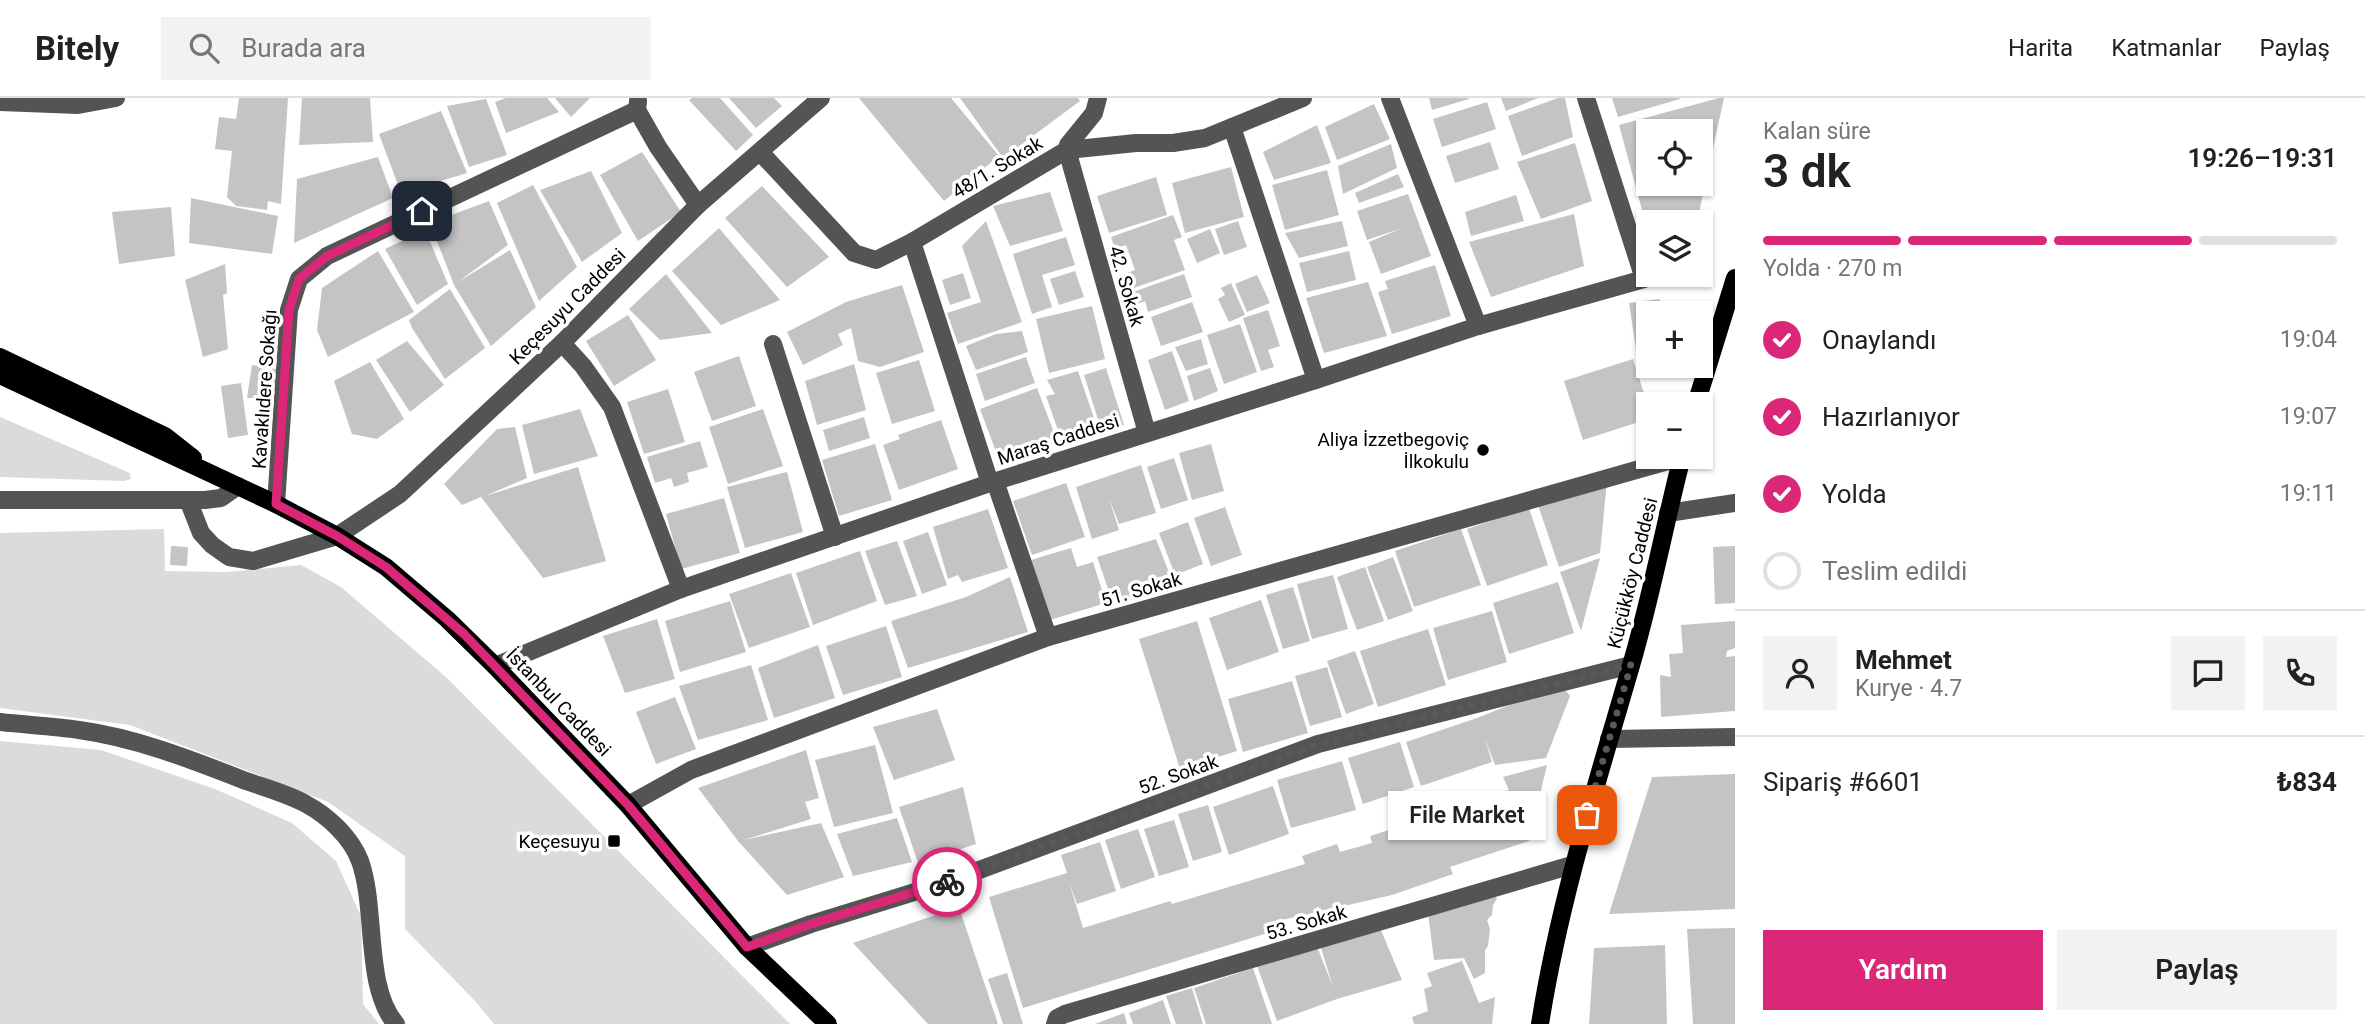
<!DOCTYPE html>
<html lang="tr">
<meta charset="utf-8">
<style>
body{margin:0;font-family:Roboto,sans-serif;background:#f2f2f2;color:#222;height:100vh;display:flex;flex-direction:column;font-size:26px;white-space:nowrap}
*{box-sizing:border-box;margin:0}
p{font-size:23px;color:#767676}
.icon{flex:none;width:38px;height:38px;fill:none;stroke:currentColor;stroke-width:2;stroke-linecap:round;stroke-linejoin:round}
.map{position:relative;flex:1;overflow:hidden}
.details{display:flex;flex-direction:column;background:#fff;width:630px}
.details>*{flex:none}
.controls{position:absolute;left:1636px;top:21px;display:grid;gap:14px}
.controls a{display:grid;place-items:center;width:77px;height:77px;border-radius:0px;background:#fff;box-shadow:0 2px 5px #0004;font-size:35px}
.pin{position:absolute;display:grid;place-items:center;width:60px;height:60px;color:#fff;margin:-30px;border-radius:14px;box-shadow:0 4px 10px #0006}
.courier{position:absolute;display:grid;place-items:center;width:70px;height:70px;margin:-35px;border:5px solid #db2777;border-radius:50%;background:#fff;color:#222;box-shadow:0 2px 9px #0007}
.bubble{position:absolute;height:49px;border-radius:0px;background:#fff;box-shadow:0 2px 5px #0004;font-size:23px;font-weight:600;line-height:49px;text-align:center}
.overview em{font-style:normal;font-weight:600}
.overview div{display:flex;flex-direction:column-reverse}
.overview{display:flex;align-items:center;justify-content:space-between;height:119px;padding:0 28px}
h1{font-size:46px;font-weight:600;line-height:52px}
.bar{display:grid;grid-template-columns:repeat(4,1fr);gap:10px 7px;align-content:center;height:84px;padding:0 28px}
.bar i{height:9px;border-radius:5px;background:#e0e0e0}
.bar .on{background:#db2777}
.bar p{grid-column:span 4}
.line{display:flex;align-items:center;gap:18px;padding:0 28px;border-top:2px solid #e0e0e0}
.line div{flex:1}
.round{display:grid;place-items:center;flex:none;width:74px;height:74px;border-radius:0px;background:#f2f2f2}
ol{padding:0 28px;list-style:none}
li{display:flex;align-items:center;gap:21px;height:77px}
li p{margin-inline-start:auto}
li .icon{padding:7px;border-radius:50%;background:#db2777;color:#fff;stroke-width:4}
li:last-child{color:#767676}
li i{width:38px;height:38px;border:4px solid #e0e0e0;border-radius:50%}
.cta{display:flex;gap:14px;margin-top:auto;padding:14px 28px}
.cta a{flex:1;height:80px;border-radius:0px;background:#db2777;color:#fff;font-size:28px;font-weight:600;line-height:80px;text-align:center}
.cta a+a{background:#f2f2f2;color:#222}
header{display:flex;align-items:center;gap:42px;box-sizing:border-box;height:98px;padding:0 35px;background:#fff;border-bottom:2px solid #e0e0e0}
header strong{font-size:33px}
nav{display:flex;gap:38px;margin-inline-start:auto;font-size:24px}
.search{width:490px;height:63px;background:#f2f2f2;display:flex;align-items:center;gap:18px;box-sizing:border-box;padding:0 24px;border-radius:0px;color:#767676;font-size:26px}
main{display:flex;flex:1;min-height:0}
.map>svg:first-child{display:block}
.green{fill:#dbdbdb}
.building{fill:#c4c4c4;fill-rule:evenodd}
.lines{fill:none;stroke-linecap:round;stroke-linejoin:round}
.minor{stroke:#545454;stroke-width:18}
.major{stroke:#000;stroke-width:18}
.done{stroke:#595959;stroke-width:7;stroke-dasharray:0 12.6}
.route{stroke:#db2777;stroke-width:9}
.poi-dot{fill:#000;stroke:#fff;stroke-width:2.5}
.labels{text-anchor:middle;stroke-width:7;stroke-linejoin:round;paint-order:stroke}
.street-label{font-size:19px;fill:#000;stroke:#fff}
.poi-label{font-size:19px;fill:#000;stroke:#fff;text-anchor:end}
</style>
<header>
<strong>Bitely</strong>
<div class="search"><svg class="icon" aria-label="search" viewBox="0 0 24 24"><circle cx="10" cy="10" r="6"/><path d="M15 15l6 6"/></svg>Burada ara</div>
<nav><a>Harita</a><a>Katmanlar</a><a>Paylaş</a></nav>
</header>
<main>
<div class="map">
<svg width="1735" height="926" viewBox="0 0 1735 926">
<rect width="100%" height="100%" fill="#fff"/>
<!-- green -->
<g class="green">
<polygon points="0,319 130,375 131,381 124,383 0,379"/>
<polygon points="164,431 165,473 226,474 301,467 341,489 447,580 790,926 494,926 476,904 405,831 405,758 328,704 130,627 0,610 0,435"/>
<polygon points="0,643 101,652 215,691 292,725 336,763 361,818 363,906 379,926 0,926"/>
</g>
<!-- building -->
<g class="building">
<polygon points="239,0 288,0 281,106 268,103 267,112 236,108 227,99 232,53 215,51 219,19 236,21"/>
<polygon points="302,0 370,0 373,44 299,47"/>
<polygon points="506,0 547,0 559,14 506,35 495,4"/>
<polygon points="555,0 590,0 571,19"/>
<polygon points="692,0 720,0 753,37 736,53 689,2"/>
<polygon points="729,0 774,0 782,8 756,30"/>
<polygon points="859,0 951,0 999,58 944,103"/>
<polygon points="960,0 1078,0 1080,3 1003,60"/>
<polygon points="1429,0 1469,0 1469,1 1432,12"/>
<polygon points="1501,0 1538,0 1506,13"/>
<polygon points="1558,0 1565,0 1573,39 1522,58 1508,18"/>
<polygon points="1612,0 1680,0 1680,1 1618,19"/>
<path d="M1719,0H1724L1697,124H1648V134L1619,27ZM1648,33H1701V86H1648Z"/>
<polygon points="486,1 507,57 469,69 447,8"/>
<polygon points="1487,4 1496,31 1442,49 1433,21"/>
<polygon points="1374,6 1390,41 1337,62 1325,29"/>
<polygon points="441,13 467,75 401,95 379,36"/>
<polygon points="1317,27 1331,65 1274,82 1263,54"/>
<polygon points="1490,44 1499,71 1455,85 1446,58"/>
<polygon points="1575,45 1592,103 1541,121 1517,64"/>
<polygon points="1391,46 1397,70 1343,96 1338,68"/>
<polygon points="642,54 681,114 638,143 600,77"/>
<polygon points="378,59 393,100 294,145 297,81"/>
<polygon points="1231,69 1244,119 1185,135 1172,85"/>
<polygon points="1327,72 1339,117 1285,132 1272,87"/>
<polygon points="591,73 622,135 582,164 540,92"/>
<polygon points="1398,76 1404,89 1359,105 1355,95"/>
<polygon points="1156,79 1167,117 1109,135 1097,98"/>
<polygon points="533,87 577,169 539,203 497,105"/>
<polygon points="762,88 829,159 787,189 725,120"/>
<polygon points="1050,94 1063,133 1010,148 993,108"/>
<polygon points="1408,96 1431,158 1381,176 1369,144 1402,130 1367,142 1357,113"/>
<polygon points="1516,97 1524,123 1471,138 1465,114"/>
<polygon points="191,100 278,118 272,156 189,145"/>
<polygon points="489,103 508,147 458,184 510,152 536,209 491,248 454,187 430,125"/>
<polygon points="171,109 175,158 119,166 112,114"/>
<polygon points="1574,116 1584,168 1491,199 1469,144"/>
<polygon points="1173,117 1182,139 1174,142 1185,172 1131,191 1125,176 1135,172 1126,147 1115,151 1111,139"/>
<polygon points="986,123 1022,224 958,246 947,215 981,204 962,148"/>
<polygon points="1238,123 1247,149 1224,157 1215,131"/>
<polygon points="1342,123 1348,148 1299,160 1285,135"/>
<polygon points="719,130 780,202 721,227 672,173"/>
<polygon points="1210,131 1220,155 1197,165 1187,141"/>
<polygon points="425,132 448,186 417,207 385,151"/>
<polygon points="1066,139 1075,167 1042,177 1052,209 1032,216 1013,156"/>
<polygon points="378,153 414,214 328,259 317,232 322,190"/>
<polygon points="1349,153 1356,182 1307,194 1299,165"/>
<polygon points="225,166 227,195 223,197 228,251 203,259 185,182"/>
<polygon points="1435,167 1451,218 1392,236 1378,194 1388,191 1385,183"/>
<polygon points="1075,173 1084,199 1059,207 1050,181"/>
<polygon points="963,175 971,200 950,207 942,182"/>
<polygon points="666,176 712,235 660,242 629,211"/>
<polygon points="1184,176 1192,199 1148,214 1145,203 1135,207 1130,195"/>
<polygon points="1257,177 1270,205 1247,214 1235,186"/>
<polygon points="1368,184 1387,238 1324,255 1306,200"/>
<polygon points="1231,185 1245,217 1229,224 1218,201 1225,197 1221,190"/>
<polygon points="902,187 924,254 880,269 858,263 851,230 838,236 843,247 803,267 787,234 846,204"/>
<polygon points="450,191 485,250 445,281 412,230 409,222"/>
<polygon points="1659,201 1669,212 1668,215 1648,215 1648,256 1637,258 1629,205"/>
<polygon points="1192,204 1203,234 1161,248 1151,219"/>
<polygon points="1092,208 1105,261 1049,275 1036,221"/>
<polygon points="1268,212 1280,248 1268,252 1274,269 1261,273 1243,220"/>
<polygon points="628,217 656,262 614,288 586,243"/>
<polygon points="1240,226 1257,274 1224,286 1207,237"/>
<polygon points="1022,233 1028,254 976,272 966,248 996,236"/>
<polygon points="1201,241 1208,266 1186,273 1175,249"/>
<polygon points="407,243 444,287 410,314 376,262"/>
<polygon points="1172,253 1189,303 1165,312 1148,262"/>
<polygon points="739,258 756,308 712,323 694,274"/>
<polygon points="1026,259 1035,285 985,303 976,276"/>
<polygon points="1633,261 1648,308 1638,311 1642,323 1583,342 1564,283"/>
<polygon points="919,262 935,313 892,326 876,275"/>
<polygon points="370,264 404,321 377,341 352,336 334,283"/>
<polygon points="854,266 866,312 817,327 805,283"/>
<polygon points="252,267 276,271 275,300 247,300"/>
<polygon points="1106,270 1124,327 1102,334 1084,277"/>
<polygon points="1210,270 1218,293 1194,303 1187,278"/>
<polygon points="1078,273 1098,332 1061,341 1046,298 1055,296 1047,282"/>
<polygon points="241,285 248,337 228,340 221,288"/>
<polygon points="1037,290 1058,345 1001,367 980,311"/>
<polygon points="668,291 685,344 644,356 627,304"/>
<polygon points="580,311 598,358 534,376 522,327"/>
<polygon points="763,311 783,368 728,386 709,329"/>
<polygon points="864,319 870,340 829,353 823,332"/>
<polygon points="941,322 958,371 899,392 883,347 900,341 898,337"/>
<polygon points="515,329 527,380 485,398 578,369 606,463 543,480 481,399 462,407 444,386 497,331"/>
<polygon points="700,343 708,369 687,375 689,384 674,389 671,380 655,385 647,359"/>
<polygon points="875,346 892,402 839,418 822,362"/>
<polygon points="1211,346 1224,393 1192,402 1179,355"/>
<polygon points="1174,360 1188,402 1161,411 1147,369"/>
<polygon points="1141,367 1156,415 1119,426 1109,400 1119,432 1092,441 1076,389"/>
<polygon points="787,374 803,434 745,450 727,389"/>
<polygon points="1607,383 1600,455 1559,469 1538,407"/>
<polygon points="1066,385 1085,439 1032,457 1013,403"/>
<polygon points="724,400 740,455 681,471 666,416"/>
<polygon points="1225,409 1242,457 1211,468 1194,420"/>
<polygon points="1529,410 1548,467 1487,488 1467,431"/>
<polygon points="988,411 1008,470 962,484 958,477 948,481 933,429"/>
<polygon points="1188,424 1203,466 1175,477 1159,435"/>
<polygon points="1461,431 1481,487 1414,509 1395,453"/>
<polygon points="928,434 947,487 922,496 903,443"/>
<polygon points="1156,441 1174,487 1113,505 1097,459"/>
<polygon points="897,443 917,498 885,507 865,453"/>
<polygon points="171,448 188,449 187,468 170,467"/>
<polygon points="1735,448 1735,505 1715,506 1713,449"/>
<polygon points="1071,450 1077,469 1093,464 1106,505 1050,522 1031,462"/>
<polygon points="860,453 877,503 813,527 796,475"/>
<polygon points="1393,459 1413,513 1388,522 1367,469"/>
<polygon points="1600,460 1581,533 1560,474"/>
<polygon points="1365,469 1384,523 1357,532 1337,479"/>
<polygon points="791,475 810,529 749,550 729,496"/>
<polygon points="1333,477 1348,531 1312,541 1297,486"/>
<polygon points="1010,479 1028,534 908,570 891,523 966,499"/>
<polygon points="1558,484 1574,535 1509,556 1493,505"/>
<polygon points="1293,489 1310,543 1283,551 1266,497"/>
<polygon points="1261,502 1279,554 1227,572 1209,520"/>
<polygon points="730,503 746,554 680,574 665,523"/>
<polygon points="1492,513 1507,564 1448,582 1433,530"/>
<polygon points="657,521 675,581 625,595 603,538"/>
<polygon points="1197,523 1237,653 1180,671 1139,541"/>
<polygon points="1735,523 1735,550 1727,553 1726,559 1735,558 1735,613 1661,619 1660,577 1671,579 1669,556 1683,555 1681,527"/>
<polygon points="886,528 902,579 843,597 826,548"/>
<polygon points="1428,531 1446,587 1378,609 1360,553"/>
<polygon points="818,547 835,600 774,620 758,570"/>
<polygon points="1355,553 1374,606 1346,616 1327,563"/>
<polygon points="751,567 768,622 698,642 679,588"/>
<polygon points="1327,569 1342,619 1310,628 1295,578"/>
<polygon points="1292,583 1308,635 1243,654 1228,601"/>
<polygon points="1561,586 1570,598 1546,660 1495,667 1485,641 1492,664 1421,688 1406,644 1477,620"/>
<polygon points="675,599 696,651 656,666 636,614"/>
<polygon points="937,611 955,662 894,682 873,629"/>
<polygon points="1400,644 1414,689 1363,706 1348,660"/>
<polygon points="875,647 893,715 834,729 815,662"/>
<polygon points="806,652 819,700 805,704 811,721 744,742 821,725 844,779 787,797 738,743 698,690"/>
<polygon points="1342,663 1356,712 1291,730 1277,682"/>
<polygon points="1547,667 1529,743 1450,769 1453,776 1392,797 1278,823 1281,831 1023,910 989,799 1067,775 1061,757 1100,744 1116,793 1077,806 1069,784 1083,830 1170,803 1172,806 1305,766 1302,758 1337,746 1340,754 1372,745 1370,738 1470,707 1469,703 1509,692 1503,679"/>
<polygon points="1735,676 1735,811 1609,816 1652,679"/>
<polygon points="1273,688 1289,736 1229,757 1213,709"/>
<polygon points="963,689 976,746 918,765 899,709"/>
<polygon points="1208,707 1222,754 1193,763 1178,716"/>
<polygon points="897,720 912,764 853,778 837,736"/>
<polygon points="1174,722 1189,769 1159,778 1144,731"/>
<polygon points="1138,731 1155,779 1121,791 1105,742"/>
<polygon points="1492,791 1497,801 1493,807 1492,817 1487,822 1490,831 1488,848 1485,852 1485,875 1474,881 1464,860 1434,862 1428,815"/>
<polygon points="959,809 998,926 928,926 853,845"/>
<polygon points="1380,830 1402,882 1337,901 1277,923 1257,868 1316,846 1333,889 1321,850"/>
<polygon points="1735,830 1735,926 1693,926 1687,831"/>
<polygon points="1665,847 1667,926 1589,926 1594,850"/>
<polygon points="1462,863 1479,905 1495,899 1492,926 1414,926 1412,919 1428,913 1424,891 1432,888 1427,875"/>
<polygon points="1253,870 1272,926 1206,926 1194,890"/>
<polygon points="1007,875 1023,926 1003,926 988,881"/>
<polygon points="1192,890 1203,926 1176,926 1166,898"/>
<polygon points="1163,902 1171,926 1133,926 1129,915"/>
<polygon points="1124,915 1127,926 1095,926"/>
</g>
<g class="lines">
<!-- minor -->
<g class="minor">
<polyline points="1098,0 1094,15 1068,47 1067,52 1147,335"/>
<polyline points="1390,0 1478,228"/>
<polyline points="638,3 637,12 658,49 698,107"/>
<polyline points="0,4 78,7 116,0"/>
<polyline points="1232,29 1316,282"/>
<polyline points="760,54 854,155 876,162 912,144 1067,52 1136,45 1173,45 1205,40 1303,0"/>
<polyline points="912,144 990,385"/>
<polyline points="562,245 583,268 612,309 681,491"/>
<polyline points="773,246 835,439"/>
<polyline points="995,383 1048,539"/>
<polyline points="0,402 205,402 221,400 238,388"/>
<polyline points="188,402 201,435 212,447 229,459 253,463 337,438 400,396 562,245 698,107 821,0"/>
<polyline points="276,406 289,212 299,181 327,158 637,12"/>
<polyline points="1668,415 1735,405"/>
<polyline points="495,568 681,491 990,385 1316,282 1478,228 1644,181 1586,0"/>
<path d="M0,624C26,627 53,628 79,632C137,640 192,662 246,683C266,690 288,696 306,706C328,718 351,739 360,763C377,810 364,890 396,926"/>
<polyline points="1609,641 1735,639"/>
<polyline points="628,707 691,672 1048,539 1682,359"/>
<polyline points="747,849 811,826 947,784 1318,646 1631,567"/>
<polyline points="1055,926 1057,920 1065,916 1572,767"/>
</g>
<!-- major -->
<g class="major">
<polyline points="0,259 165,338 193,360"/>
<polyline points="0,277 276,406 337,438 386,469 447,521 495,568 628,707 747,849 828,926"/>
<polyline points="1696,306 1735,180"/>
<path d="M1540,926C1559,805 1596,688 1630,571C1651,501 1664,429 1682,359"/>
</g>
</g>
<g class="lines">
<!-- done -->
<polyline class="done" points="947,784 1318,646 1631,567 1587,717"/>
<!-- route -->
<polyline class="route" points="422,113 327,158 299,181 289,212 276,406 337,438 386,469 464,536 628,707 747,849 811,826 947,784"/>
</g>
<!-- markers -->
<g class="poi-dot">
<circle cx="1483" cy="352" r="7"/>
<rect x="607" y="736" width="14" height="14" rx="3.5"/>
</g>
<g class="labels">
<!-- street labels -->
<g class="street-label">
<text transform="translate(997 69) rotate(-31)" y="7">48/1. Sokak</text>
<text transform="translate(1127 188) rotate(74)" y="7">42. Sokak</text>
<text transform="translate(567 208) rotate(-45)" y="7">Keçesuyu Caddesi</text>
<text transform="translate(264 291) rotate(-86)" y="7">Kavaklıdere Sokağı</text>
<text transform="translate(1058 341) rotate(-18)" y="7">Maraş Caddesi</text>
<text transform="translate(1632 475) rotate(-76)" y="7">Küçükköy Caddesi</text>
<text transform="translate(1141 491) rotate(-16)" y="7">51. Sokak</text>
<text transform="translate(559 604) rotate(46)" y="7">İstanbul Caddesi</text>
<text transform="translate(1178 676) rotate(-20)" y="7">52. Sokak</text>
<text transform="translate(1306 824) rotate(-16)" y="7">53. Sokak</text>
</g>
<!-- poi labels -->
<g class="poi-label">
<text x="1469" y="348">Aliya İzzetbegoviç<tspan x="1469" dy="22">İlkokulu</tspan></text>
<text x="600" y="750">Keçesuyu</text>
</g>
</g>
</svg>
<div class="controls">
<a><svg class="icon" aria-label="locate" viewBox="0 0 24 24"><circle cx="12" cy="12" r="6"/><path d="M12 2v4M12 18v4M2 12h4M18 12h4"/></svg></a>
<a><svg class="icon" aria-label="layers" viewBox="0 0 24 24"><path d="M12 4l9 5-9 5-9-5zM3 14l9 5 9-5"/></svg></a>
<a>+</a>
<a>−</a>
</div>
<div class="pin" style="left:1587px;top:717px;background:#ea580c"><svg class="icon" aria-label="bag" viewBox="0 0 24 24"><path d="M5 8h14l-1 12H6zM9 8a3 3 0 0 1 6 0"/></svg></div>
<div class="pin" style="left:422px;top:113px;background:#1f2937"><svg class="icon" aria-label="home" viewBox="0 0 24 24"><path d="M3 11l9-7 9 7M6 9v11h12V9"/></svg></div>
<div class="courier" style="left:947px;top:784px"><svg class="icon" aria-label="bike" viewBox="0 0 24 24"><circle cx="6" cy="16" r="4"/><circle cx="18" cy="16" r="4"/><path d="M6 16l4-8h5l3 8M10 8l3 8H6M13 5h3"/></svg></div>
<div class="bubble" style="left:1388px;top:693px;width:158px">File Market</div>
</div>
<section class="details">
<div class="overview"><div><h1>3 dk</h1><p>Kalan süre</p></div><em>19:26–19:31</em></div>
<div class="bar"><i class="on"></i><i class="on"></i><i class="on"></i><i></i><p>Yolda · 270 m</p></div>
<ol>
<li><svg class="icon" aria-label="check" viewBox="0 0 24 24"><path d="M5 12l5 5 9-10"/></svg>Onaylandı<p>19:04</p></li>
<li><svg class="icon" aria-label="check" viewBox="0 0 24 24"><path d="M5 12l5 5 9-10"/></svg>Hazırlanıyor<p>19:07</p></li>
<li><svg class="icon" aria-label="check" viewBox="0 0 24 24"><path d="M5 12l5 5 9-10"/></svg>Yolda<p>19:11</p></li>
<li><i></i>Teslim edildi</li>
</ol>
<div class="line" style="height:126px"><a class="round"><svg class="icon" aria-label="person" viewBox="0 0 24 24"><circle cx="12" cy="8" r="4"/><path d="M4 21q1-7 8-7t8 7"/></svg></a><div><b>Mehmet</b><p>Kurye · 4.7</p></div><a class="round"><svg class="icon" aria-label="chat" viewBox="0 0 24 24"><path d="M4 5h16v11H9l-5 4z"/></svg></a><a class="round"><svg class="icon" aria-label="phone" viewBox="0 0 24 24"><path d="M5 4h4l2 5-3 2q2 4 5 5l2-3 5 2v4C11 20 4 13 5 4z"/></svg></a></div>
<div class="line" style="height:91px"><div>Sipariş #6601</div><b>₺834</b></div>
<div class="cta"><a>Yardım</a><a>Paylaş</a></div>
</section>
</main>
